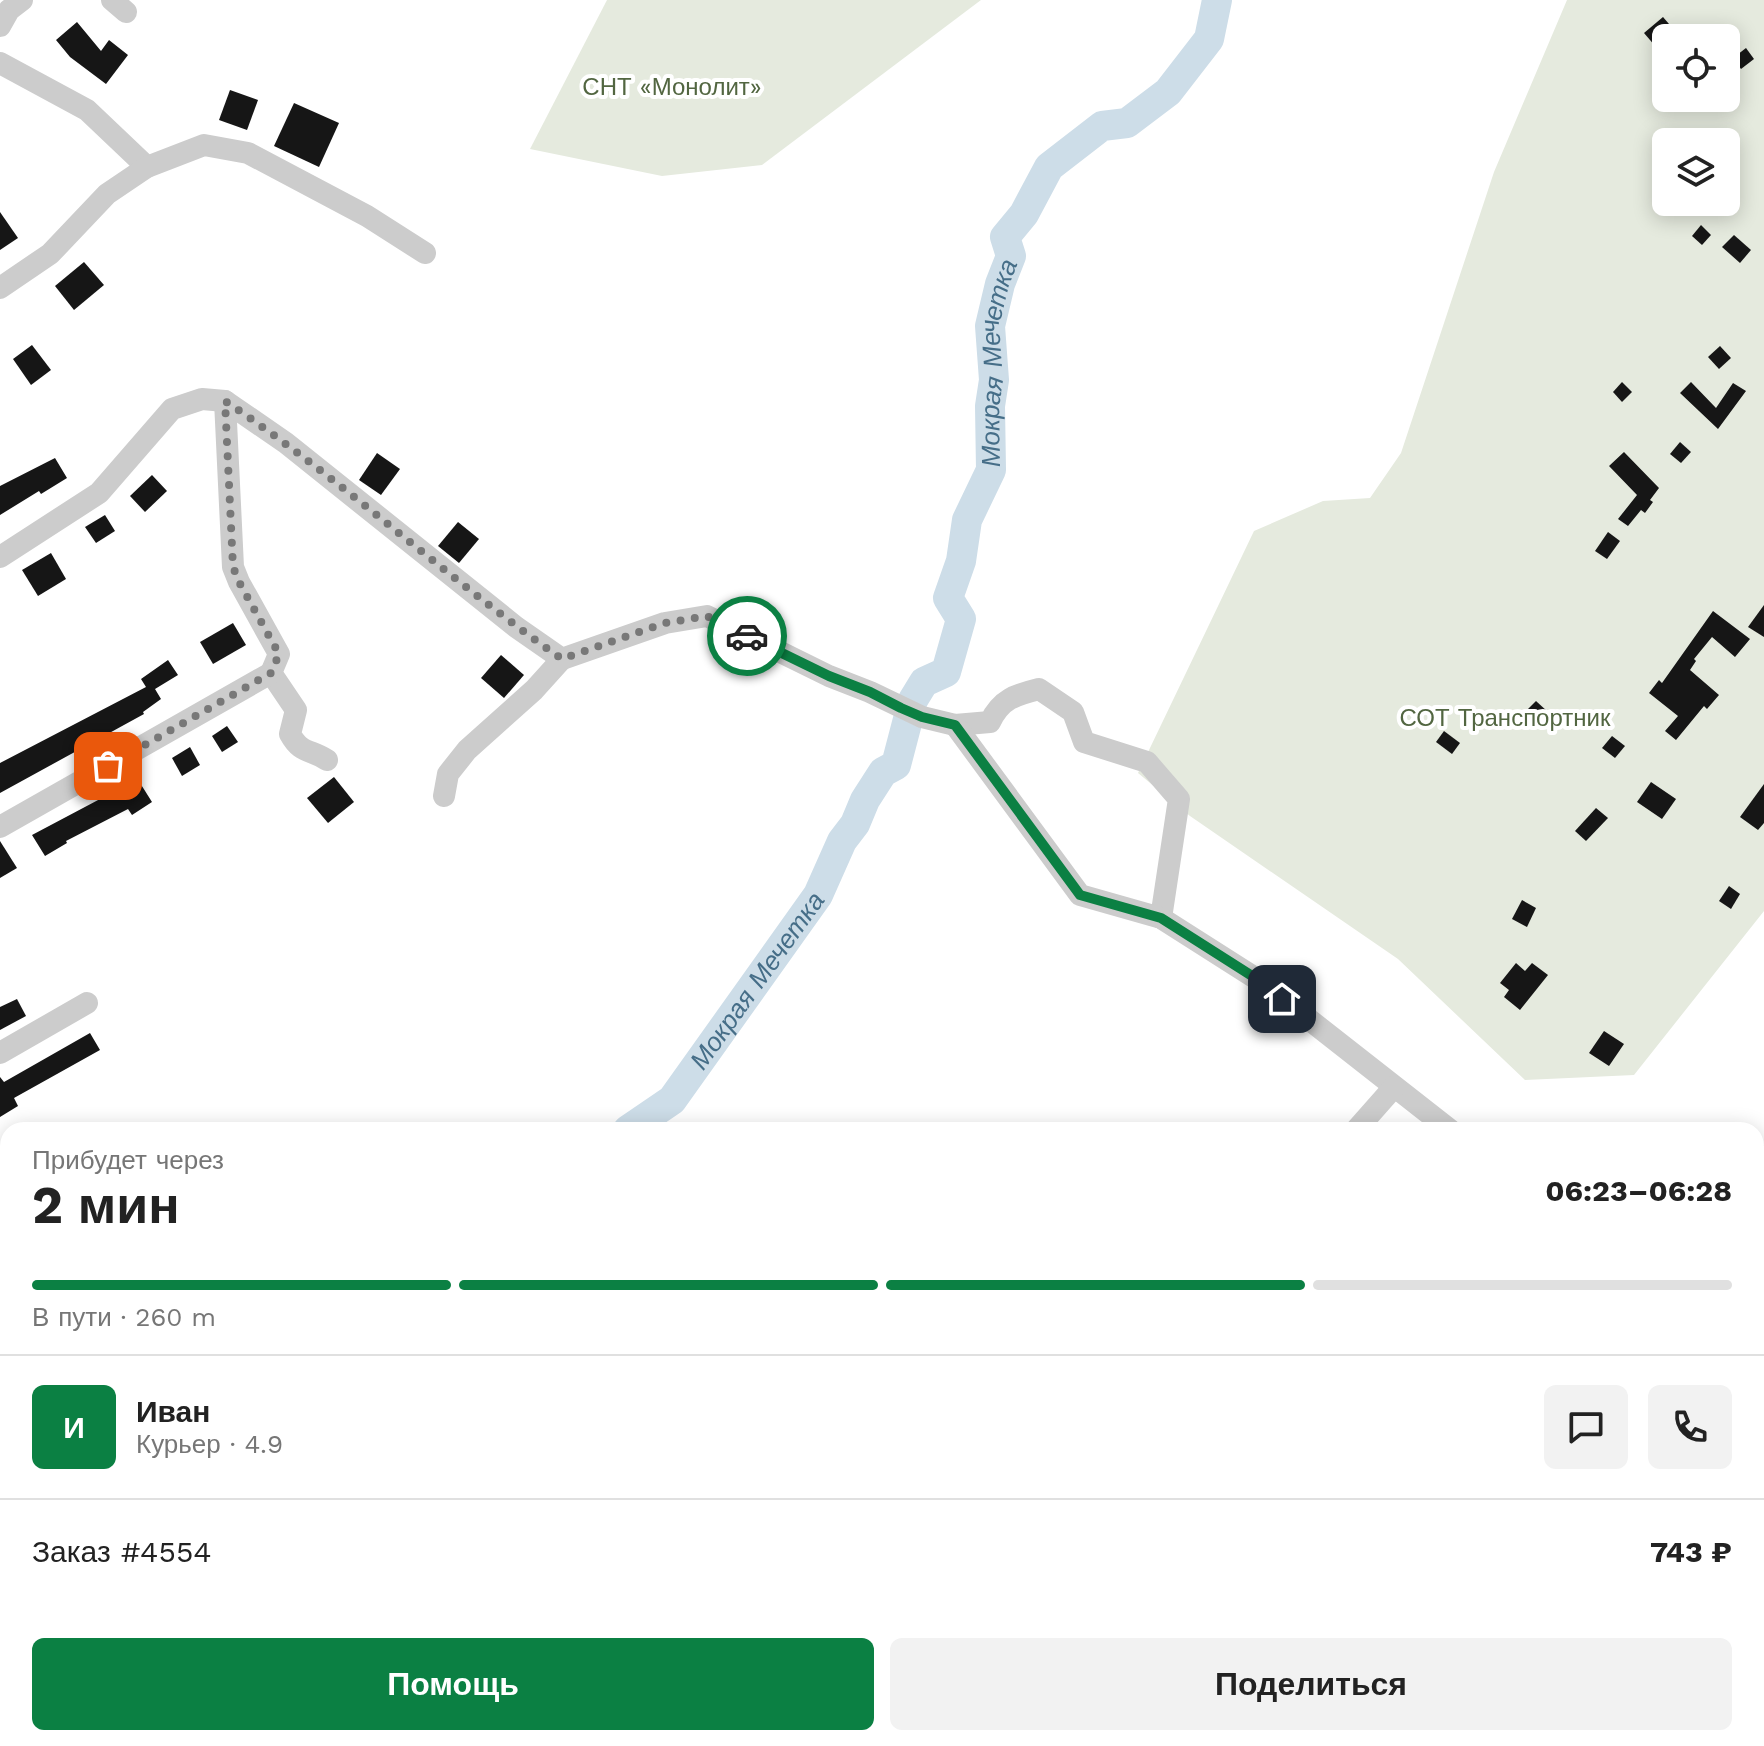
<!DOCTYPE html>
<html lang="ru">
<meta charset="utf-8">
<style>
body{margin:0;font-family:"Work Sans",sans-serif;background:#f2f2f2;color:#222;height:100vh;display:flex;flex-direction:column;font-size:30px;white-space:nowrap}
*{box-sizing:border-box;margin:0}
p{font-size:26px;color:#767676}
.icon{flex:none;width:44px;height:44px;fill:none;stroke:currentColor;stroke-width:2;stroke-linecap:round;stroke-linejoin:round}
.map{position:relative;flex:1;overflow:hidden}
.details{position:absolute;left:0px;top:1122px;width:1764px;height:624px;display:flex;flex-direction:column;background:#fff;border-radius:24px 24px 0 0;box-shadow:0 4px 20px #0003}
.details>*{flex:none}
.controls{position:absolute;left:1652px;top:24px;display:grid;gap:16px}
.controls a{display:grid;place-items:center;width:88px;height:88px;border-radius:12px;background:#fff;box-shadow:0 4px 20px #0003;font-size:40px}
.pin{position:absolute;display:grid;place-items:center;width:68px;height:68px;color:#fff;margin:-34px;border-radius:16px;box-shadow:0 4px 12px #0006}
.courier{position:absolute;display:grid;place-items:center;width:80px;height:80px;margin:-40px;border:6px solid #0b8043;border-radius:50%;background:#fff;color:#222;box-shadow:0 2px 10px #0007}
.headline em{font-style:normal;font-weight:700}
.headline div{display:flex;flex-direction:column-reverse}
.headline{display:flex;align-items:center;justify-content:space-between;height:136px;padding:0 32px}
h1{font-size:52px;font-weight:700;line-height:60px}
.bar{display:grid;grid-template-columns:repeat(4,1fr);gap:12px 8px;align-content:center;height:96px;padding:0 32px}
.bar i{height:10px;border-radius:6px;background:#e0e0e0}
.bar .on{background:#0b8043}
.bar p{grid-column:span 4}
.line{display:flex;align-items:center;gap:20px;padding:0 32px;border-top:2px solid #e0e0e0}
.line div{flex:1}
.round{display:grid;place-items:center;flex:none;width:84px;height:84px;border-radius:12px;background:#f2f2f2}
.cta{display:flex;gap:16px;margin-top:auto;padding:16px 32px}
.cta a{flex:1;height:92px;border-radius:12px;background:#0b8043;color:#fff;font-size:32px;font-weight:700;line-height:92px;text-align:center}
.cta a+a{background:#f2f2f2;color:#222}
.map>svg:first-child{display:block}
.green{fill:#e5eade;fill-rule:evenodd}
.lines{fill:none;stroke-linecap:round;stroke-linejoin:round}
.river{stroke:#cddde8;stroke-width:30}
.building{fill:#161616}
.minor{stroke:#ccc;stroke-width:22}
.rail-casing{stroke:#848484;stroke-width:8}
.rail{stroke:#fff;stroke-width:5;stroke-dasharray:15;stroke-linecap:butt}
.done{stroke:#787878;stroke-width:8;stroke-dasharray:0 14.4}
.route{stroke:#0b8043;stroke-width:10}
.labels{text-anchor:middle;stroke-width:8;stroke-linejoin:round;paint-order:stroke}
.park-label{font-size:24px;fill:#526641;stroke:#fff}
.water-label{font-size:26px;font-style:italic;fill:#466e88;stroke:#fff}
</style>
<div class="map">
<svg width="1764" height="1746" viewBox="0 0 1764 1746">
<rect width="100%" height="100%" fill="#fff"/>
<!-- green -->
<g class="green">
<polygon points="607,0 981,0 762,165 662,176 530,149"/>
<path d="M1567,0H1764V911L1634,1075L1525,1080L1398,959L1190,816L1138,773L1254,531L1323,501L1370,498L1401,453L1494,172ZM1666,38H1726V98H1666ZM1666,142H1726V202H1666Z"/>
</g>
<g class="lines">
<!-- river -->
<g class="river">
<path id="s1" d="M628,1130L672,1100L818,895L842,841L855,824L865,800L883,772L896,765L913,700L924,682L946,672L961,619L948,598L961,561L967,520L991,470L990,406L994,380L990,326L1000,284L1011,256L1005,237L1024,214L1049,167L1102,126L1127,123L1168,92L1209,39L1217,0"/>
<polyline points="40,1746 49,1738"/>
</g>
</g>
<!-- building -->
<g class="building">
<polygon points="1663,17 1675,31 1656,47 1644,33"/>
<polygon points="77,22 101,51 109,40 128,55 106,84 70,57 56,40"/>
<polygon points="1746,48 1754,59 1741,69 1733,58"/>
<polygon points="230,90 258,100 247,130 219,120"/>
<polygon points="294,103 339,123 319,167 274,146"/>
<polygon points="0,212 18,238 0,250"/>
<polygon points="1701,225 1711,235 1702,245 1692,236"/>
<polygon points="1734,235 1751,250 1740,263 1722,247"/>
<polygon points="84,262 104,285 74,310 55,286"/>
<polygon points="32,345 51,370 31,385 13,359"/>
<polygon points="1720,346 1731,358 1719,369 1708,357"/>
<polygon points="1622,382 1632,392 1622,402 1613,392"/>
<polygon points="1691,382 1716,408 1733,383 1746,391 1718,429 1680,393"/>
<polygon points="1680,442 1691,452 1681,463 1670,454"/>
<polygon points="1624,452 1659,488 1650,500 1653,502 1645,513 1641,510 1628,526 1618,519 1637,495 1609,466"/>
<polygon points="377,453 400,469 381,495 359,480"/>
<polygon points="55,458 67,478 41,494 39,491 0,515 0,486"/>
<polygon points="152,475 167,491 145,512 130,496"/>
<polygon points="105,515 115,531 96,543 85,527"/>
<polygon points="458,522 479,539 459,563 438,546"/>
<polygon points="1608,532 1620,541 1607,559 1595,551"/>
<polygon points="51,553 66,579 38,596 22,570"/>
<polygon points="1764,605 1764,637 1748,627"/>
<polygon points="1713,611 1750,639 1735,657 1712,637 1694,659 1696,661 1690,670 1719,695 1707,709 1704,706 1676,740 1665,731 1678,716 1649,693 1659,680 1662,683"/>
<polygon points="233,623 246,645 213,664 200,642"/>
<polygon points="501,655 524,675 504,698 481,678"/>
<polygon points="168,660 178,675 155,689 161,699 143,712 144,714 0,793 0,763 146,687 141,679"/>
<polygon points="1536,701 1548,712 1538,723 1526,711"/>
<polygon points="227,726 238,742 222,752 212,736"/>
<polygon points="1444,731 1460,743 1452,754 1436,742"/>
<polygon points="1612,736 1625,746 1615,758 1602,748"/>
<polygon points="190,747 200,765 182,776 172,758"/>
<polygon points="135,775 152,802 132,815 128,809 66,841 67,843 45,856 32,835 117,790 115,787"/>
<polygon points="334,777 354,802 328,823 307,798"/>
<polygon points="1651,782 1676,799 1662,819 1637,802"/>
<polygon points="1764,784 1764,823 1758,830 1740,817"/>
<polygon points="1596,808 1608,818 1586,841 1575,831"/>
<polygon points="0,841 17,868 0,878"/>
<polygon points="1729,886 1740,894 1731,909 1719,901"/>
<polygon points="1522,900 1536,908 1527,927 1512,919"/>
<polygon points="1516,963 1525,971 1532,963 1548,975 1520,1010 1504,997 1509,990 1500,983"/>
<polygon points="17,999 26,1016 0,1030 0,1007"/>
<polygon points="1604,1031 1624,1044 1609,1066 1589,1053"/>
<polygon points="90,1033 100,1050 14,1098 18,1106 0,1117 0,1077 4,1082"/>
</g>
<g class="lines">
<!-- minor -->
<g class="minor">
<polyline points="112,0 126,12"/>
<polyline points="0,26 9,10 22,0"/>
<polyline points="0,63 87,110 147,167"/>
<polyline points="0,288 50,254 107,194 147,167 204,145 248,153 367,216 425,253"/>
<path d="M225,401L233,567L239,582L279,654L271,673L296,710L290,734C301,754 310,749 327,760"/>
<path d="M0,557L99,493L172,409L202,399L225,401L286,443L516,627L562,659L665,623L707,616L829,676L870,692L922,717L955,725L990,722C1001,699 1015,695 1039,689L1073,712L1084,742L1147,762L1179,799L1161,918"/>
<polyline points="955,725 1080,895 1161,918 1260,981 1450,1130"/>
<polyline points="444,796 448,774 467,750 534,690 562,659"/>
<polyline points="0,827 271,673"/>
<polyline points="0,1053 87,1003"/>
<polyline points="1356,1130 1394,1087"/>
<polyline points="1756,1168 1764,1156"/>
<polyline points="0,1287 8,1282"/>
<polyline points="1756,1612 1764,1602"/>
<polyline points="990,1738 1001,1746"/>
<polyline points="847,1746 853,1738"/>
<polyline points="1117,1746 1123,1738"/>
<polyline points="1653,1746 1659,1738"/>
</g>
<!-- rail casing -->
<g class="rail-casing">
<g id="rail">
<polyline points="1756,1264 1764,1253"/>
<polyline points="1378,1746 1384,1738"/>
</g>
</g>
<!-- rail -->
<use href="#rail" class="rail"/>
</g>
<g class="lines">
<!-- done -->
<path class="done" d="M108,766L271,673L279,654L239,582L233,567L225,401C343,480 446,578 562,659L665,623L707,616L747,636"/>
<!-- route -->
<polyline class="route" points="747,636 829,676 870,692 901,708 922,717 955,725 1080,895 1161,918 1260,981 1282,999"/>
</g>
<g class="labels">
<!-- park labels -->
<g class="park-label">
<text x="672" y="95">СНТ «Монолит»</text>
<text x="1505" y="726">СОТ Транспортник</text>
</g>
<!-- water labels -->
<g class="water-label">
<text dy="9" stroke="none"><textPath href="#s1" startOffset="896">Мокрая Мечетка</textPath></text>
<text dy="9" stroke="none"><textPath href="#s1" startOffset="200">Мокрая Мечетка</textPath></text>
</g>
</g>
</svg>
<div class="controls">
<a><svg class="icon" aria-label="locate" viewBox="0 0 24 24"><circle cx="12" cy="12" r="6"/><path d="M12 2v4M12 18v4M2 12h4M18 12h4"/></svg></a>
<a><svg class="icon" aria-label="layers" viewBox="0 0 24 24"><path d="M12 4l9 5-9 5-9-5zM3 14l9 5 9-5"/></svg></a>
</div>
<div class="pin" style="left:108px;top:766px;background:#ea580c"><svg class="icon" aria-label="bag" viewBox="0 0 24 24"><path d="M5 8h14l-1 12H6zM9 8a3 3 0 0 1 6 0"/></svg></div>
<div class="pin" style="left:1282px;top:999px;background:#1f2937"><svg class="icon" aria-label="home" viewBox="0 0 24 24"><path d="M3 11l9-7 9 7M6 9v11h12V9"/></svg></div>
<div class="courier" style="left:747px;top:636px"><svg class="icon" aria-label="car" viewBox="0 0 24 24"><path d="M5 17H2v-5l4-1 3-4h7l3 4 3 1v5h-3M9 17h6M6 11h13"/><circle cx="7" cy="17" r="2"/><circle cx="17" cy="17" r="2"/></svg></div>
<section class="details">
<div class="headline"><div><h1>2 мин</h1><p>Прибудет через</p></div><em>06:23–06:28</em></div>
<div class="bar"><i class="on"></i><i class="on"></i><i class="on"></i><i></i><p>В пути · 260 m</p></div>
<div class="line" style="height:144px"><b class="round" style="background:#0b8043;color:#fff">И</b><div><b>Иван</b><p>Курьер · 4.9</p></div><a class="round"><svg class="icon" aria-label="chat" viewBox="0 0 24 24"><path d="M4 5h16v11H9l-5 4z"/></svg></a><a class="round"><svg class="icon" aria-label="phone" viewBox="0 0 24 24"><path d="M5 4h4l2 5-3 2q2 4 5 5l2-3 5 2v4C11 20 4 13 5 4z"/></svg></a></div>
<div class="line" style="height:104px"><div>Заказ #4554</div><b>743 ₽</b></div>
<div class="cta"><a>Помощь</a><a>Поделиться</a></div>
</section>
</div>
